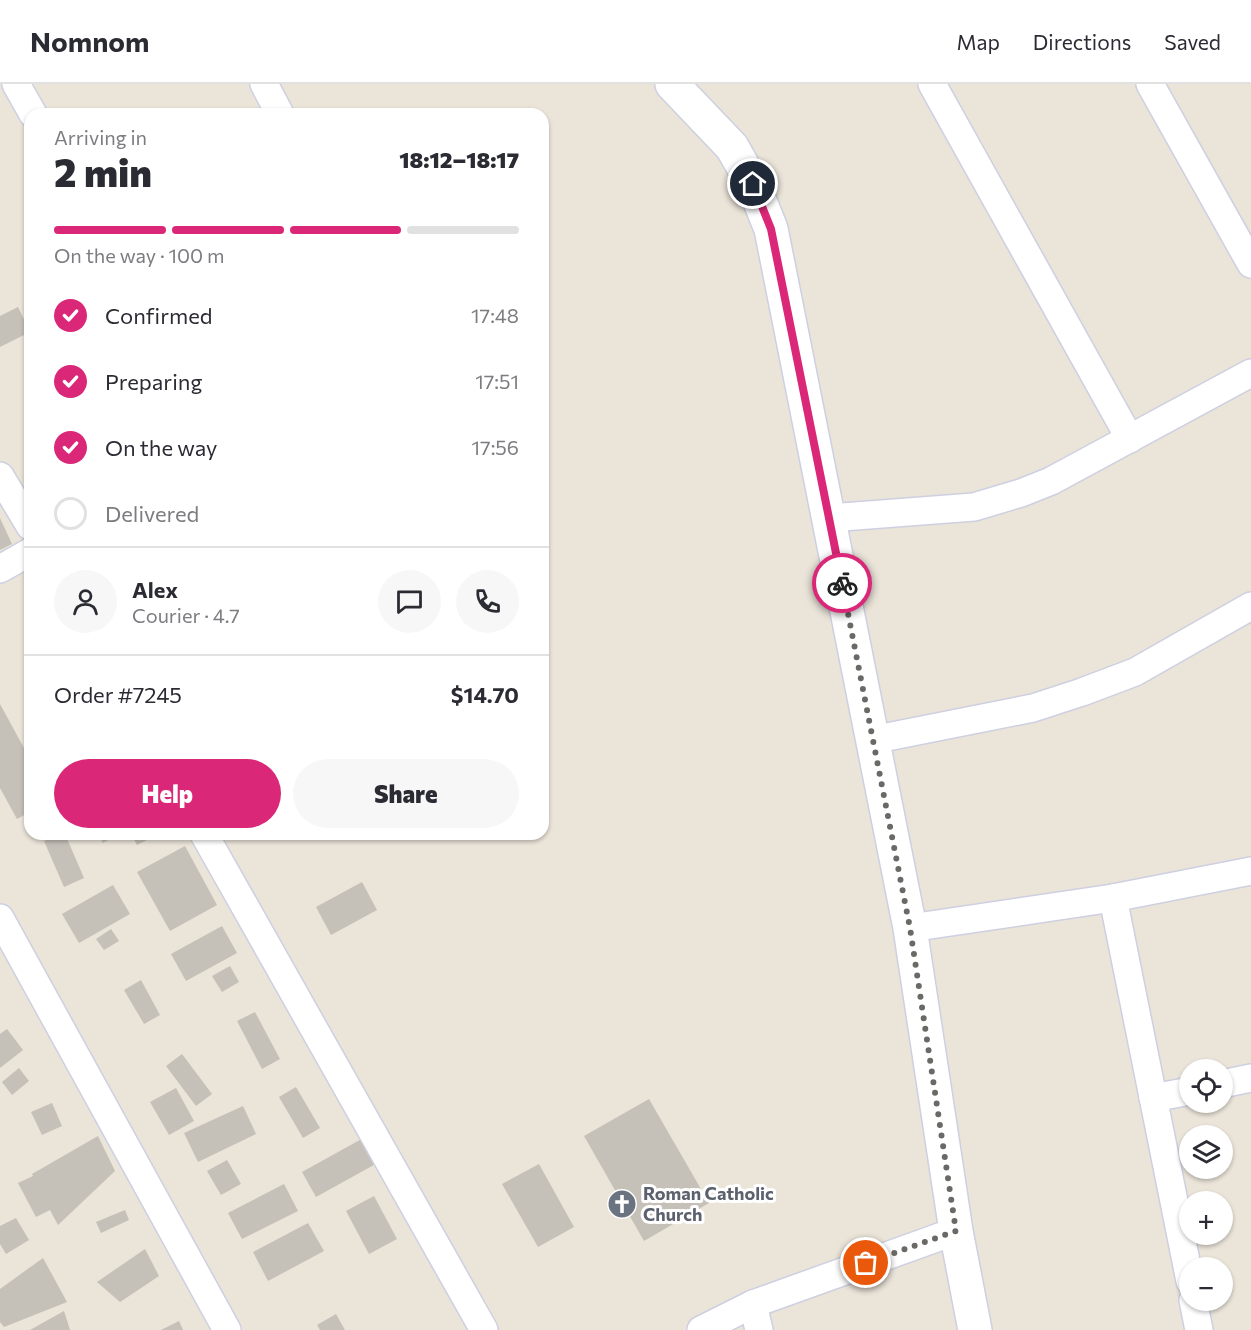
<!DOCTYPE html>
<meta charset="utf-8">
<style>
body{margin:0;font-family:Commissioner,sans-serif;background:#f7f7f7;color:#2b2b33;height:100vh;display:flex;flex-direction:column;font-size:22px;white-space:nowrap}
*{box-sizing:border-box;margin:0}
p{font-size:20px;color:#7c7c81}
.icon{flex:none;width:33px;height:33px;fill:none;stroke:currentColor;stroke-width:2;stroke-linecap:round;stroke-linejoin:round}
.map{position:relative;flex:1;overflow:hidden}
.panel{position:absolute;left:24px;top:24px;width:525px;height:732px;display:flex;flex-direction:column;background:#fff;border-radius:18px;box-shadow:0 2px 4px #0004}
.panel>*{flex:none}
.fabs{position:absolute;left:1179px;top:975px;display:grid;gap:12px}
.fabs a{display:grid;place-items:center;width:54px;height:54px;border-radius:50%;background:#fff;box-shadow:0 2px 4px #0004;font-size:30px}
.pin{position:absolute;display:grid;place-items:center;width:51px;height:51px;color:#fff;margin:-26px;border:3px solid #fff;border-radius:50%;box-shadow:0 2px 6px #0007}
.courier{position:absolute;display:grid;place-items:center;width:60px;height:60px;margin:-30px;border:4px solid #db2777;border-radius:50%;background:#fff;color:#222;box-shadow:0 2px 8px #0007}
.headline em{font-style:normal;font-weight:800}
.headline div{display:flex;flex-direction:column-reverse}
.headline{display:flex;align-items:center;justify-content:space-between;height:102px;padding:0 30px}
h1{font-size:39px;font-weight:800;line-height:45px}
.bar{display:grid;grid-template-columns:repeat(4,1fr);gap:9px 6px;align-content:center;height:72px;padding:0 30px}
.bar i{height:8px;border-radius:4px;background:#e1e1e2}
.bar .selected{background:#db2777}
.bar p{grid-column:span 4}
.line{display:flex;align-items:center;gap:15px;padding:0 30px;border-top:2px solid #e1e1e2}
.line div{flex:1}
.round{display:grid;place-items:center;flex:none;width:63px;height:63px;border-radius:32px;background:#f7f7f7}
ol{padding:0 30px;list-style:none}
li{display:flex;align-items:center;gap:18px;height:66px}
li p{margin-inline-start:auto}
li .icon{padding:6px;border-radius:50%;background:#db2777;color:#fff;stroke-width:4}
li:last-child{color:#7c7c81}
li i{width:33px;height:33px;border:3px solid #e1e1e2;border-radius:50%}
.primary-button{display:flex;gap:12px;margin-top:auto;padding:12px 30px}
.primary-button a{flex:1;height:69px;border-radius:36px;background:#db2777;color:#fff;font-size:24px;font-weight:800;line-height:69px;text-align:center}
.primary-button a+a{background:#f7f7f7;color:#2b2b33}
header{display:flex;align-items:center;gap:36px;box-sizing:border-box;height:84px;padding:0 30px;background:#fff;border-bottom:2px solid #e1e1e2}
header strong{font-size:28px}
nav{display:flex;gap:33px;margin-inline-start:auto;font-size:21px}
.map>svg:first-child{display:block}
.building{fill:#c5c1b8}
.lines{fill:none;stroke-linecap:round;stroke-linejoin:round}
.street-casing{stroke:#ced0e1;stroke-width:30}
.secondary-casing{stroke:#ced0e1;stroke-width:36}
.street{stroke:#fff;stroke-width:27}
.secondary{stroke:#fff;stroke-width:33}
.done{stroke:#6b6965;stroke-width:6;stroke-dasharray:0 10.8}
.route{stroke:#db2777;stroke-width:8}
.labels{text-anchor:middle;stroke-width:6;stroke-linejoin:round;paint-order:stroke}
.worship-label{font-size:18px;font-weight:bold;fill:#5b616d;stroke:#fff;text-anchor:start}
</style>
<header>
<strong>Nomnom</strong>
<nav><a>Map</a><a>Directions</a><a>Saved</a></nav>
</header>
<div class="map">
<svg width="1251" height="1246" viewBox="0 0 1251 1246">
<rect width="100%" height="100%" fill="#eae4d9"/>
<!-- building -->
<g class="building">
<polygon points="18,223 30,248 0,263 0,232"/>
<polygon points="0,434 12,460 0,466"/>
<polygon points="0,620 30,675 30,728 17,735 0,704"/>
<polygon points="60,750 65,750 84,794 64,803 44,757"/>
<polygon points="98,750 119,750 103,759"/>
<polygon points="131,750 159,750 137,761"/>
<polygon points="185,762 217,821 170,847 137,788"/>
<polygon points="362,798 377,826 331,851 316,823"/>
<polygon points="113,801 130,830 79,859 62,830"/>
<polygon points="222,842 237,869 186,897 171,870"/>
<polygon points="111,845 119,857 104,866 96,855"/>
<polygon points="230,882 239,898 222,908 212,892"/>
<polygon points="141,896 160,931 144,940 124,906"/>
<polygon points="255,928 280,975 262,985 237,937"/>
<polygon points="7,945 23,966 0,984 0,950"/>
<polygon points="182,970 212,1010 196,1022 166,982"/>
<polygon points="19,984 29,997 12,1011 2,998"/>
<polygon points="296,1003 320,1044 303,1054 279,1013"/>
<polygon points="176,1004 194,1037 169,1051 150,1018"/>
<polygon points="649,1015 709,1119 644,1157 584,1052"/>
<polygon points="52,1019 62,1042 42,1051 31,1028"/>
<polygon points="243,1022 256,1050 198,1078 184,1049"/>
<polygon points="98,1052 115,1087 58,1141 50,1126 36,1133 18,1099 33,1092 32,1090"/>
<polygon points="367,1052 381,1077 316,1113 302,1088"/>
<polygon points="227,1076 241,1100 221,1111 207,1087"/>
<polygon points="539,1080 574,1143 538,1163 502,1100"/>
<polygon points="284,1100 298,1127 242,1155 228,1129"/>
<polygon points="374,1112 397,1155 369,1170 346,1127"/>
<polygon points="125,1126 129,1136 101,1149 96,1138"/>
<polygon points="16,1134 29,1156 6,1170 0,1160 0,1142"/>
<polygon points="308,1139 324,1167 268,1197 253,1168"/>
<polygon points="145,1165 159,1192 120,1218 97,1198"/>
<polygon points="43,1174 67,1218 4,1243 0,1238 0,1205"/>
<polygon points="64,1227 70,1246 30,1246"/>
<polygon points="336,1230 345,1246 320,1246 317,1241"/>
<polygon points="179,1237 183,1246 161,1246"/>
</g>
<g class="lines">
<!-- street casing -->
<g class="street-casing">
<g id="street">
<polyline points="16,0 33,30"/>
<polyline points="264,0 280,30"/>
<polyline points="932,0 1130,355"/>
<polyline points="1150,0 1251,180"/>
<polyline points="0,392 30,442"/>
<polyline points="829,434 974,423 1021,409 1051,397 1251,289"/>
<polyline points="0,485 30,468"/>
<polyline points="872,656 1033,624 1082,608 1135,588 1251,522"/>
<polyline points="204,750 484,1246"/>
<polyline points="1113,814 1190,1197"/>
<polyline points="0,834 227,1246"/>
<polyline points="910,844 1113,814 1251,787"/>
<polyline points="1222,1000 1251,994"/>
<polyline points="1153,1014 1190,1007"/>
<polyline points="1193,1216 1199,1246"/>
<polyline points="753,1220 759,1246"/>
<polyline points="701,1246 753,1220 956,1147"/>
</g>
</g>
<!-- secondary casing -->
<g class="secondary-casing">
<polyline id="secondary" points="672,0 732,63 753,100 771,145 910,844 956,1147 975,1246"/>
</g>
<!-- street -->
<use href="#street" class="street"/>
<!-- secondary -->
<use href="#secondary" class="secondary"/>
</g>
<g class="lines">
<!-- done -->
<polyline class="done" points="842,499 910,844 956,1147 866,1179"/>
<!-- route -->
<polyline class="route" points="753,100 771,145 842,499"/>
</g>
<!-- icons -->
<defs>
<g id="church-disc" transform="scale(1.5)"><circle r="9.5" fill="#6b7280" stroke="#fff"/><path d="M-1.2-6h2.4v3.5h3.3v2.4h-3.3V6h-2.4V-.1h-3.3v-2.4h3.3Z" fill="#fff"/></g>
</defs>
<g fill-rule="evenodd">
<use href="#church-disc" x="622" y="1120"/>
</g>
<g class="labels">
<!-- worship labels -->
<g class="worship-label">
<text x="643" y="1116">Roman Catholic<tspan x="643" dy="21">Church</tspan></text>
</g>
</g>
</svg>
<div class="fabs">
<a><svg class="icon" aria-label="locate" viewBox="0 0 24 24"><circle cx="12" cy="12" r="6"/><path d="M12 2v4M12 18v4M2 12h4M18 12h4"/></svg></a>
<a><svg class="icon" aria-label="layers" viewBox="0 0 24 24"><path d="M12 4l9 5-9 5-9-5zM3 14l9 5 9-5"/></svg></a>
<a>+</a>
<a>−</a>
</div>
<div class="pin" style="left:866px;top:1179px;background:#ea580c"><svg class="icon" aria-label="bag" viewBox="0 0 24 24"><path d="M5 8h14l-1 12H6zM9 8a3 3 0 0 1 6 0"/></svg></div>
<div class="pin" style="left:753px;top:100px;background:#1f2937"><svg class="icon" aria-label="home" viewBox="0 0 24 24"><path d="M3 11l9-7 9 7M6 9v11h12V9"/></svg></div>
<div class="courier" style="left:842px;top:499px"><svg class="icon" aria-label="bike" viewBox="0 0 24 24"><circle cx="6" cy="16" r="4"/><circle cx="18" cy="16" r="4"/><path d="M6 16l4-8h5l3 8M10 8l3 8H6M13 5h3"/></svg></div>
<section class="panel">
<div class="headline"><div><h1>2 min</h1><p>Arriving in</p></div><em>18:12–18:17</em></div>
<div class="bar"><i class="selected"></i><i class="selected"></i><i class="selected"></i><i></i><p>On the way · 100 m</p></div>
<ol>
<li><svg class="icon" aria-label="check" viewBox="0 0 24 24"><path d="M5 12l5 5 9-10"/></svg>Confirmed<p>17:48</p></li>
<li><svg class="icon" aria-label="check" viewBox="0 0 24 24"><path d="M5 12l5 5 9-10"/></svg>Preparing<p>17:51</p></li>
<li><svg class="icon" aria-label="check" viewBox="0 0 24 24"><path d="M5 12l5 5 9-10"/></svg>On the way<p>17:56</p></li>
<li><i></i>Delivered</li>
</ol>
<div class="line" style="height:108px"><a class="round"><svg class="icon" aria-label="person" viewBox="0 0 24 24"><circle cx="12" cy="8" r="4"/><path d="M4 21q1-7 8-7t8 7"/></svg></a><div><b>Alex</b><p>Courier · 4.7</p></div><a class="round"><svg class="icon" aria-label="chat" viewBox="0 0 24 24"><path d="M4 5h16v11H9l-5 4z"/></svg></a><a class="round"><svg class="icon" aria-label="phone" viewBox="0 0 24 24"><path d="M5 4h4l2 5-3 2q2 4 5 5l2-3 5 2v4C11 20 4 13 5 4z"/></svg></a></div>
<div class="line" style="height:78px"><div>Order #7245</div><b>$14.70</b></div>
<div class="primary-button"><a>Help</a><a>Share</a></div>
</section>
</div>
